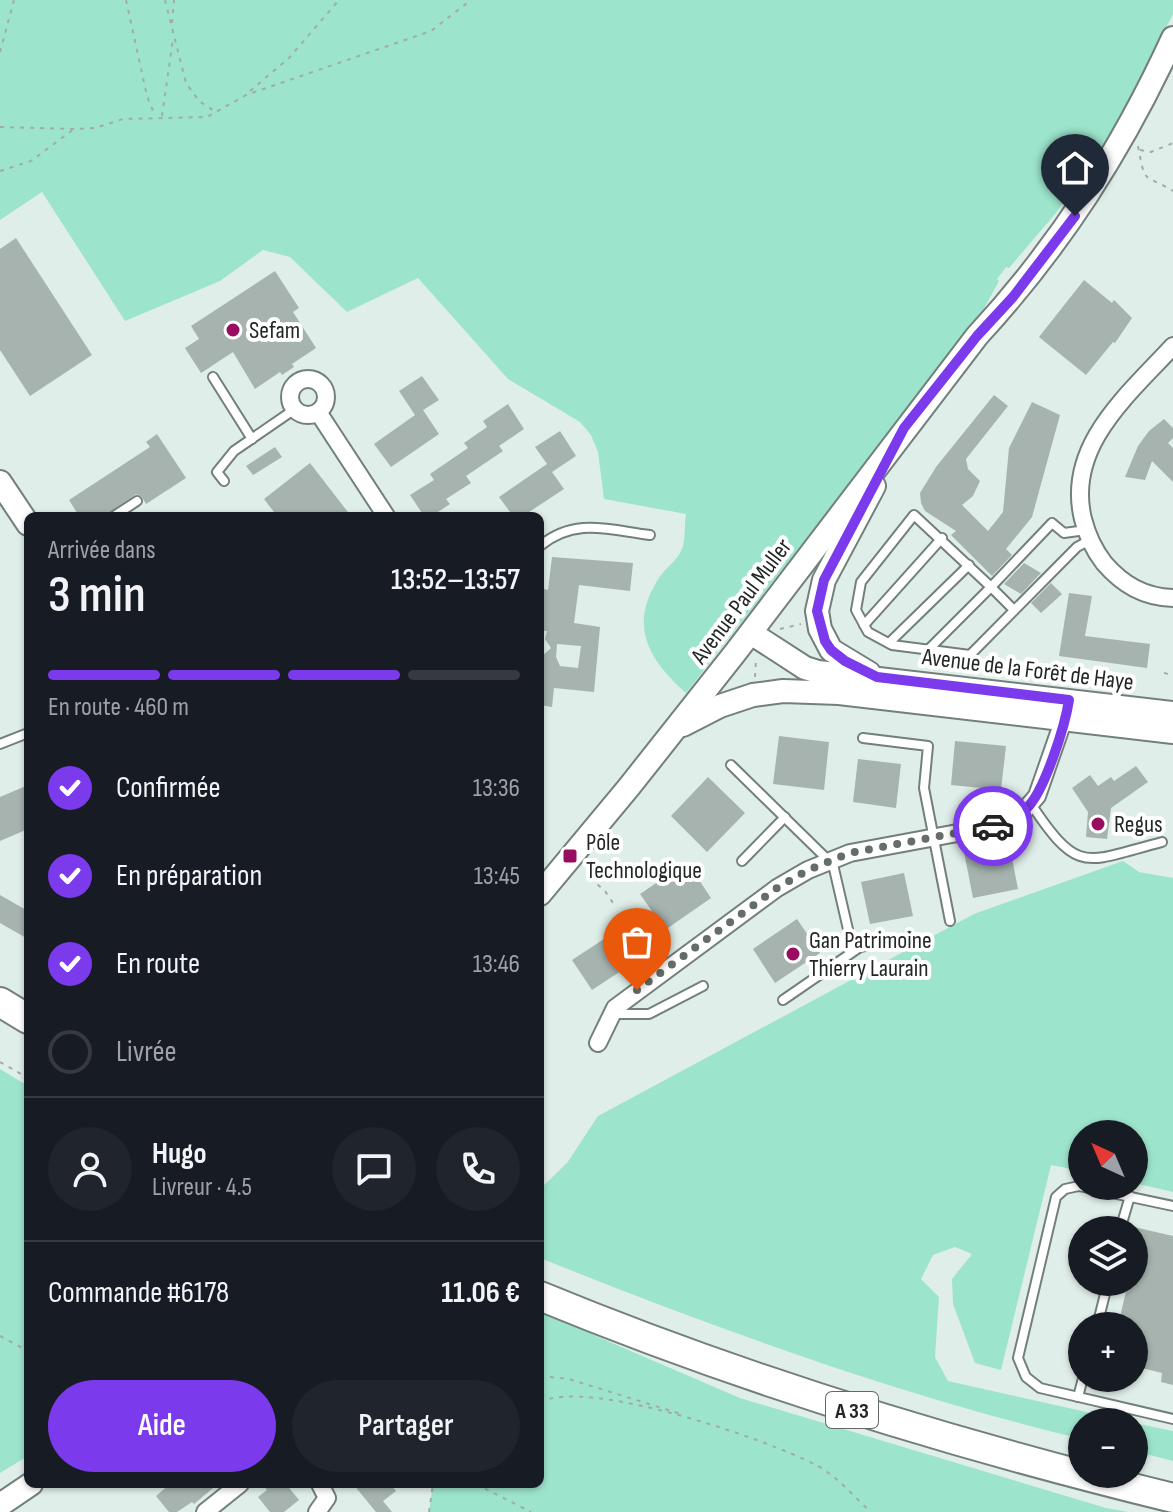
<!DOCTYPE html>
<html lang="fr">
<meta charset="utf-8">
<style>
body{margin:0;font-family:"Sofia Sans Condensed",sans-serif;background:#20242c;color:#f1f3f6;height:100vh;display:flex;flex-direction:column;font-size:30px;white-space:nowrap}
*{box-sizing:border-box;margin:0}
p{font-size:26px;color:#9ea1a6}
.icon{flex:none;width:44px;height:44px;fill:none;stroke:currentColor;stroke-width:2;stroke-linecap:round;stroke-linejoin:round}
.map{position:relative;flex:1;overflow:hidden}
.panel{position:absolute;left:24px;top:512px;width:520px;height:976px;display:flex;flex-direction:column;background:#171b24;border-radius:12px;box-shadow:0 2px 6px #0004}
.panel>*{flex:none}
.needle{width:52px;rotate:316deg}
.controls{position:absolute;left:1068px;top:1120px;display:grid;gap:16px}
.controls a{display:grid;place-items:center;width:80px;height:80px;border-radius:50%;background:#171b24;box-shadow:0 2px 6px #0004;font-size:40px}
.pin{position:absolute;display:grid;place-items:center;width:68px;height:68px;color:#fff;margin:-82px -34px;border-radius:50% 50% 50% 0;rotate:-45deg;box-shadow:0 0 8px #0007}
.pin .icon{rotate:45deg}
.courier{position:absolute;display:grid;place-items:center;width:80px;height:80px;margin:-40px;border:6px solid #7c3aed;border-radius:50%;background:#fff;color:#222;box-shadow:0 2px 10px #0007}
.overview em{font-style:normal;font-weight:600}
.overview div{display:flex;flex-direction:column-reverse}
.overview{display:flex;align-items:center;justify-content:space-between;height:136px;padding:0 24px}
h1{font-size:52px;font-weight:600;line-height:60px}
.bar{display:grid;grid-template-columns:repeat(4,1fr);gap:12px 8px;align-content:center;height:96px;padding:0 24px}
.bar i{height:10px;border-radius:6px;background:#363941}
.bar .current{background:#7c3aed}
.bar p{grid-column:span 4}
.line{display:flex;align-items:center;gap:20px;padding:0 24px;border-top:2px solid #363941}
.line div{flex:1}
.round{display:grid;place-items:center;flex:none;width:84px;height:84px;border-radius:42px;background:#20242c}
ol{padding:0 24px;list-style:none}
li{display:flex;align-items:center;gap:24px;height:88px}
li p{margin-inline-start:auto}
li .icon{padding:8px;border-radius:50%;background:#7c3aed;color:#fff;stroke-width:4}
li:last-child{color:#9ea1a6}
li i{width:44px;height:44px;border:4px solid #363941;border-radius:50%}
.button{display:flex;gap:16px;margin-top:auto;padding:16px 24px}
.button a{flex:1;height:92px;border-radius:48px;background:#7c3aed;color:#fff;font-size:32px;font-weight:600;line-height:92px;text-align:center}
.button a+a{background:#20242c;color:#f1f3f6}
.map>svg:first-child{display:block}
.green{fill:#9de4cc}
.building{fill:#a6b3ae;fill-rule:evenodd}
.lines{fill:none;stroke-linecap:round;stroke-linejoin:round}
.lane-casing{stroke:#737f7b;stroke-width:12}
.street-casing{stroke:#737f7b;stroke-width:20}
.secondary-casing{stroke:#737f7b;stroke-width:26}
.highway-casing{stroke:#737f7b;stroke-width:32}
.path{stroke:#a1aca8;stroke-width:2;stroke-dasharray:4 6;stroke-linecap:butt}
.lane{stroke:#fff;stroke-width:8}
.street{stroke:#fff;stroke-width:16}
.secondary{stroke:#fff;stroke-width:22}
.highway{stroke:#fff;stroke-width:28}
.done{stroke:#646d6a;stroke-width:8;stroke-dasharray:0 14.4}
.route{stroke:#7c3aed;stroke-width:10}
.poi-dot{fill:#980d61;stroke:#fff;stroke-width:3}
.labels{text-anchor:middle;stroke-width:8;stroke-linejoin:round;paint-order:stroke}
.shield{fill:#fff;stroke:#646866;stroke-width:2}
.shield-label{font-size:22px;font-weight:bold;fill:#222725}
.poi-label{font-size:24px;fill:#222725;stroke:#fff;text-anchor:start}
.street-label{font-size:24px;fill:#222725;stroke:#fff}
</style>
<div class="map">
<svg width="1173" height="1512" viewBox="0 0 1173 1512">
<rect width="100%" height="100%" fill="#e0eee9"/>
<!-- green -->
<g class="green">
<path d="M0,0H1173V14L1120,118L1090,165L1055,214L1009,268L1006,267L997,279L999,281L981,314L956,347L686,693C646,658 628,622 661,575C667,567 677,560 681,551C686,542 684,525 686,514L604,499L598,452L591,435L580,422L508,379L418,278L347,312L290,257L263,250L220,281L125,321L42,192L0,220Z"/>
<path d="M1123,861L1139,872L1173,878V1192L1134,1183V1134H1082V1171L1051,1165L1001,1370L975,1363L953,1304L952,1279L972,1254L955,1247L933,1255L921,1279L939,1297L935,1357L948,1381L1131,1422H1082V1439C896,1394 717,1329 540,1258V1189L567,1163L598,1116L974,914Z"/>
<polygon points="0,1069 28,1086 28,1456 0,1473"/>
<polygon points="540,1312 740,1398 1106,1508 1128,1512 429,1512 433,1484 540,1484"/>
<polygon points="1134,1423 1173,1431 1173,1461 1134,1451"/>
</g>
<!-- building -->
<g class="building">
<polygon points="16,238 92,355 30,396 0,350 0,249"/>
<polygon points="275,271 299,308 293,312 316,348 292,364 294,367 282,375 280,372 255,389 233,352 201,373 185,348 199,339 191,326"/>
<polygon points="1084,280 1112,303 1114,300 1132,318 1115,343 1113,342 1086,375 1039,337"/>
<polygon points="422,376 439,400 423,410 439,434 391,467 374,444 415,415 399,391"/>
<polygon points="994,395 1008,406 966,459 968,469 980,481 973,496 962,505 988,531 1003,512 1009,448 1032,402 1060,415 1032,517 1006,549 1012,555 992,576 951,535 956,531 925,511 921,503 920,493 936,467"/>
<polygon points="508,404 524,429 499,446 503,451 466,476 471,483 446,499 450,504 432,516 424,516 410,495 434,480 430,474 468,448 464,443 487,427 483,421"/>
<polygon points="1164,419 1173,428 1173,438 1168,443 1173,448 1173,482 1152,461 1145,480 1125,477 1138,446 1149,431"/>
<polygon points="560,431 576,456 552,472 564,489 523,516 513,516 499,497 547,464 535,447"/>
<polygon points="157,434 186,478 146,504 142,497 136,494 104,516 79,516 69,500 150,447 146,442"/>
<polygon points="275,447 282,457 253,475 246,466"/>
<polygon points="310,463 337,498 351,516 277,516 264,499"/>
<path d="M552,557L633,563L630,591L579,585L574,623L600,627L594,692L554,688L552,707L540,705L542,665L540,658L551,648L545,639L547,631H540V619L544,589L548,590ZM557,644L581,646L578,668L560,666L556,657Z"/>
<polygon points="1024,563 1041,573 1021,594 1004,584"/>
<polygon points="1051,583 1062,594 1041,613 1031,603"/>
<polygon points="1069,593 1092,596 1085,636 1150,644 1147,668 1059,656"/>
<polygon points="779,736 829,742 824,790 773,784"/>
<polygon points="955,741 1006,746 1001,790 951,785"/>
<polygon points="858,759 901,764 896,808 853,802"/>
<polygon points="1136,766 1148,782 1111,808 1107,839 1086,837 1088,812 1072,788 1090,775 1098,786 1111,777 1114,781"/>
<polygon points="708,777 745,813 707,852 671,816"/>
<polygon points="28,785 28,829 0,841 0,797"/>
<polygon points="1009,843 1018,889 973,898 964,852"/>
<polygon points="687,862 711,898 665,930 640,894"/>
<polygon points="904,873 913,916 870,924 861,882"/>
<polygon points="0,895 28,911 28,939 0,923"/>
<polygon points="797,919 820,953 775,983 753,949"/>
<polygon points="607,937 627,967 592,990 572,960"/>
<polygon points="1134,1227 1173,1236 1173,1385 1161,1382 1162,1373 1134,1366 1134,1326 1118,1326 1128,1282 1134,1282"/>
<polygon points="170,1484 218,1484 194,1504 192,1502 177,1512 169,1512 156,1496"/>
<polygon points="262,1484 286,1484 299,1500 284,1512 270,1512 258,1497 267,1490"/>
<polygon points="353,1484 390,1484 396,1491 383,1501 392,1512 376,1512"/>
</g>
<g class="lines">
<!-- lane casing -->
<g class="lane-casing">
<g id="lane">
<polyline points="213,377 252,439"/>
<polyline points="224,481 217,472 234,451 295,409"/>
<polyline points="114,516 137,501"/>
<polyline points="1086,530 1064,533 1052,523 991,587 914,515 861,582 856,610 868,632 892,645 970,655 1077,547 1090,540"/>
<path d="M540,546C575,517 609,530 650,535"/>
<polyline points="864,625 942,538"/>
<polyline points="889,643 969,565"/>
<polyline points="928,650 991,587 1014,610"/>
<polyline points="863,738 928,746 924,788 950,921"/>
<polyline points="0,744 28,733"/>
<polyline points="731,765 828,860"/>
<path d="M1031,804C1079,876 1085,862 1162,842"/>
<polyline points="832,860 853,951"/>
<polyline points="742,861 785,817"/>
<polyline points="783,1000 860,947 909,937"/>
<polyline points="611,1014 649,1014 703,986"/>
<polyline points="1173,1206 1079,1186 1065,1189 1056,1197 1018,1358 1026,1377 1040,1388 1173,1419"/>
<polyline points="1120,1230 1130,1196"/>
<polyline points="1097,1326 1108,1282"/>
<polyline points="1078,1397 1083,1378"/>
</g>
</g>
<!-- street casing -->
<g class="street-casing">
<g id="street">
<path d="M1173,346C1129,394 1065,446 1083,519C1087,535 1094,550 1104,563C1123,585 1144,597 1173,598"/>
<circle cx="308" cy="397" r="18"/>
<polyline points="318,412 386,516"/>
<polyline points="598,1043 615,1008 777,888 808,870 850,853 995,826 1024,811 1037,796 1067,710"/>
<polyline points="205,1512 240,1484"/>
<polyline points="317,1512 327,1498 320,1484"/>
</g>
</g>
<!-- secondary casing -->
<g class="secondary-casing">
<g id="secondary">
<polyline points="0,482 28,524"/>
<polyline points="751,633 805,668 818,672 1173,713"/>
<polyline points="869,673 831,650 820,629 817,611 824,580 874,486"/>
<polyline points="683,725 720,706 753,695 783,691 839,693 1173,732"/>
<path d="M540,894L629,787L735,653L977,336C1060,246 1122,149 1173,38"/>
<polyline points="0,1505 31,1484"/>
</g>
</g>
<!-- highway casing -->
<g class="highway-casing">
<g id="highway">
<polyline points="0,1002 28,1019"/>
<path d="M540,1296C746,1381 957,1445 1173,1498"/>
</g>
</g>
<!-- path -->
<g class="path">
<polyline points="126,0 147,96 155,116"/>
<polyline points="165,0 186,83 199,101 216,112"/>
<polyline points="172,23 174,0"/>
<polyline points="0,52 14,0"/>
<polyline points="250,91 289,58 339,0"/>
<polyline points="162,116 173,39"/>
<polyline points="0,127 74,129 95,128 123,119 207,117 246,95 431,31 471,0"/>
<path d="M1138,146C1146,187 1142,172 1173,191"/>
<polyline points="1140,150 1151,152 1173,143"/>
<polyline points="0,171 31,161 74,129"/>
<polyline points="780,629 801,624"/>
<polyline points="1164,673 1173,675"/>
<polyline points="755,677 756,659"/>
<polyline points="590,878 605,891 613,903"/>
<polyline points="0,1062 28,1078"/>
<polyline points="0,1336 28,1351"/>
<polyline points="540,1376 569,1379 681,1414"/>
<path d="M540,1402C589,1378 766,1439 816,1465C836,1475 854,1497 871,1512"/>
<polyline points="476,1484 531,1512"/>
<polyline points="429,1512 433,1484"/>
</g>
<!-- lane -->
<use href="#lane" class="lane"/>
<!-- street -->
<use href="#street" class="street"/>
<!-- secondary -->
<use href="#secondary" class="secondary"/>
<!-- highway -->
<use href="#highway" class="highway"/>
</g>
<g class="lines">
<!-- done -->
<polyline class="done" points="637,990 777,888 808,870 850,853 993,826"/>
<!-- route -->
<path class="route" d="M993,826C1005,822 1018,817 1027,808C1045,790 1065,726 1069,700L877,677L845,661L831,650L825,641L817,611L824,580L904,428L977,336L1013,297L1075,216"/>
</g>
<!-- markers -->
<g class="poi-dot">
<circle cx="233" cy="330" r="8"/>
<circle cx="1098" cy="824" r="8"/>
<rect x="562" y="848" width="16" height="16" rx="4"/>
<circle cx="793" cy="954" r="8"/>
</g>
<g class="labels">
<!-- shield labels -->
<rect class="shield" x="826" y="1392" width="52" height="36" rx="6"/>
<g class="shield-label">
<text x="852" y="1418">A 33</text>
</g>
<!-- poi labels -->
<g class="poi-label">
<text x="249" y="338">Sefam</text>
<text x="1114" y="832">Regus</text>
<text x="586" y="850">Pôle<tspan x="586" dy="28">Technologique</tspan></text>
<text x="809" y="948">Gan Patrimoine<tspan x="809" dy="28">Thierry Laurain</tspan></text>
</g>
<!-- street labels -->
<g class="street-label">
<text transform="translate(741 601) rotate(-53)" y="8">Avenue Paul Muller</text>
<text transform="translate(1028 669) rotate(7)" y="8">Avenue de la Forêt de Haye</text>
</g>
</g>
</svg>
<div class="controls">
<a><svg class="needle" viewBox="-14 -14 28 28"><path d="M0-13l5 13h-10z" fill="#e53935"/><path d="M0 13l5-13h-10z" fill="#9ea1a6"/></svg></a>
<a><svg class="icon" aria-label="layers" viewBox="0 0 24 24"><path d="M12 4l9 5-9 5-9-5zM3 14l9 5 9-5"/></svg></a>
<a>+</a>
<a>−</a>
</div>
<div class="pin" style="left:637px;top:990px;background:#ea580c"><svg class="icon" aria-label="bag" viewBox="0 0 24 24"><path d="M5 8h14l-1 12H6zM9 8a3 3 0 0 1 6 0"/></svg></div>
<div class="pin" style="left:1075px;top:216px;background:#1f2937"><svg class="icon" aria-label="home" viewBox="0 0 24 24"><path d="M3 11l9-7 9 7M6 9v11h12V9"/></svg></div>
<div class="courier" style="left:993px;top:826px"><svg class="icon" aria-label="car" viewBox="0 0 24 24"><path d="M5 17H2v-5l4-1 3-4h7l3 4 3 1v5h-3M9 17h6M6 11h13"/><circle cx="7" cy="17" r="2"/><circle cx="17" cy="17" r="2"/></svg></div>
<section class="panel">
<div class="overview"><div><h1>3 min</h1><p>Arrivée dans</p></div><em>13:52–13:57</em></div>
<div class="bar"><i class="current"></i><i class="current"></i><i class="current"></i><i></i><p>En route · 460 m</p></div>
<ol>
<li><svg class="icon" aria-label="check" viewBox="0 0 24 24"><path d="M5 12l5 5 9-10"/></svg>Confirmée<p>13:36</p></li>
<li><svg class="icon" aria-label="check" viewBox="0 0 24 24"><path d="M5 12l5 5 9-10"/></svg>En préparation<p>13:45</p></li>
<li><svg class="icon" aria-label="check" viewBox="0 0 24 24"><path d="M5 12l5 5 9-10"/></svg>En route<p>13:46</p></li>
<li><i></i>Livrée</li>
</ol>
<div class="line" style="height:144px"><a class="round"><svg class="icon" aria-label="person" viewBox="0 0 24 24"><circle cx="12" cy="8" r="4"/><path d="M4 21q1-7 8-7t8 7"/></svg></a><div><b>Hugo</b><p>Livreur · 4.5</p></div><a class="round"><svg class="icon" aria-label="chat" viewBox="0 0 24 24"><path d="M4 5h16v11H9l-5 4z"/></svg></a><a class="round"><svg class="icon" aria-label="phone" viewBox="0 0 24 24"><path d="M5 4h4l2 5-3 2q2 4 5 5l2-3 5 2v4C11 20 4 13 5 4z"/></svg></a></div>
<div class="line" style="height:104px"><div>Commande #6178</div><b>11.06 €</b></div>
<div class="button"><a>Aide</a><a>Partager</a></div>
</section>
</div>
